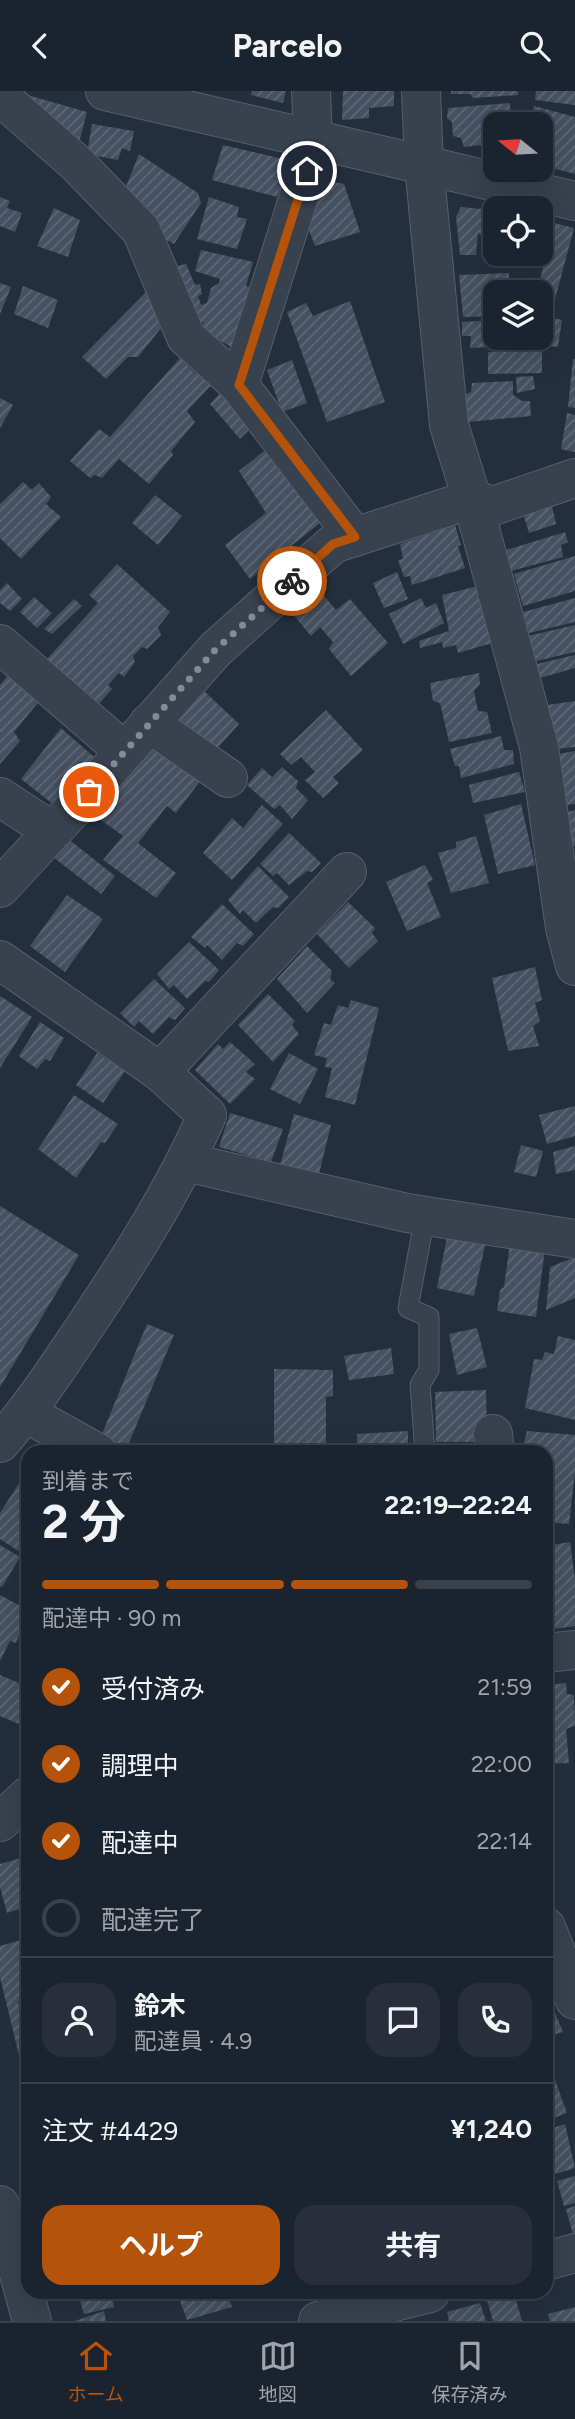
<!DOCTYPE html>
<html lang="ja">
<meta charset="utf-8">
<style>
body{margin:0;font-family:Figtree,"Noto Sans JP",sans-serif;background:#282f3a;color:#f1f3f6;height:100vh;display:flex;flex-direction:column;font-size:26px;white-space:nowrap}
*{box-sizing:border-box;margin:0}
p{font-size:23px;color:#a0a4aa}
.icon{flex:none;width:38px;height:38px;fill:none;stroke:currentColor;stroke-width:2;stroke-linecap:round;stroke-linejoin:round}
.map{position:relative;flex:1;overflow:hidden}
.side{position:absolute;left:21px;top:1354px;width:532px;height:854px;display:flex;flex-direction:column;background:#1b232e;border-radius:21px;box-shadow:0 7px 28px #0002,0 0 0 2px #39404a}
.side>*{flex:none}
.needle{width:46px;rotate:288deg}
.controls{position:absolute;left:483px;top:21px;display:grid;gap:14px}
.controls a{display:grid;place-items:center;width:70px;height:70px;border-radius:14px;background:#1b232e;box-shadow:0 7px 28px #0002,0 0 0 2px #39404a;font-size:35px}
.pin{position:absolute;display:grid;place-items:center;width:60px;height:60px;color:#fff;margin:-30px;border:4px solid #fff;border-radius:50%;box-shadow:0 2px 7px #0007}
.courier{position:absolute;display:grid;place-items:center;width:70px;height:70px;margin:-35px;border:5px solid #b45309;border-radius:50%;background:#fff;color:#222;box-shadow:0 2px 9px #0007}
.head em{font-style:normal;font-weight:700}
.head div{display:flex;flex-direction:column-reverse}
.head{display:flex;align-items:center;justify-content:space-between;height:119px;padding:0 21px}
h1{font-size:46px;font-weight:700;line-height:52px}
.bar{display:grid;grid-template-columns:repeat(4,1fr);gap:10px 7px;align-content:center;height:84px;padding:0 21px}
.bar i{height:9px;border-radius:5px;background:#39404a}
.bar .on{background:#b45309}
.bar p{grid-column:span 4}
.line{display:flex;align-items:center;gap:18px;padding:0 21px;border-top:2px solid #39404a}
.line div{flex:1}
.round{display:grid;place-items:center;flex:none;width:74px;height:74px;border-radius:21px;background:#282f3a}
ol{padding:0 21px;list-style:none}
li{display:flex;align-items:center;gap:21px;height:77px}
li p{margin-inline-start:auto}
li .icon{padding:7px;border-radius:50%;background:#b45309;color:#fff;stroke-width:4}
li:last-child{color:#a0a4aa}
li i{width:38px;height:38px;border:4px solid #39404a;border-radius:50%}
.button{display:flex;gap:14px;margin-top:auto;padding:14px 21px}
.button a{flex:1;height:80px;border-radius:21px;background:#b45309;color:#fff;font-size:28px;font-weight:700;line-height:80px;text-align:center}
.button a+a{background:#282f3a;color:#f1f3f6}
header{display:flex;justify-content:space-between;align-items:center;height:91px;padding:0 21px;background:#1b232e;font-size:32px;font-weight:700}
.tab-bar{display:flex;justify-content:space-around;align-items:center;height:98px;border-top:2px solid #39404a;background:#1b232e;font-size:19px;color:#a0a4aa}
.tab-bar a{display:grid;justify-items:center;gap:4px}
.tab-bar .on{color:#b45309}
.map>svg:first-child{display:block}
.building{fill:url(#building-hatch)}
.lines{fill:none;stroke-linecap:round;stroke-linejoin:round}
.service-casing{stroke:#565f6c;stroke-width:21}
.minor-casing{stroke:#565f6c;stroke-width:40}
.tertiary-casing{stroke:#565f6c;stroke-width:40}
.service{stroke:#38414e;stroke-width:19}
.minor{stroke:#38414e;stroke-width:38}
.tertiary{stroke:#38414e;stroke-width:38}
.done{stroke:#828b98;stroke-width:7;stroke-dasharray:0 12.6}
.route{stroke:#b45309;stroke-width:9}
</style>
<header><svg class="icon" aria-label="back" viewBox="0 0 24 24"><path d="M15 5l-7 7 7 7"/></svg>Parcelo<svg class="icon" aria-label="search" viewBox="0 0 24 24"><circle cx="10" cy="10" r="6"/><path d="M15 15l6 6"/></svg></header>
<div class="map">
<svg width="575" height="2230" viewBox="0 0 575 2230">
<defs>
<pattern id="building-hatch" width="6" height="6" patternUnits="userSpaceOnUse" patternTransform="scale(1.75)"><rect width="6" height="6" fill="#455162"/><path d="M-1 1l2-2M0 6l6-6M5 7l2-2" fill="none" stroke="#5d6877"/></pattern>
</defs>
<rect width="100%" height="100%" fill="#242f3e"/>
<!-- building -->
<g class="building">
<polygon points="252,0 286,0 283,12 251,4"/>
<polygon points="343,0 394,0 394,15 369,17 369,27 342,29"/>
<polygon points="451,0 518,0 518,4 473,7 470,3 451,3"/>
<polygon points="536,0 575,0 575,14 535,9"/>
<polygon points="24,3 87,21 76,63"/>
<polygon points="510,12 511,33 495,33 495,60 485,61 481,54 464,56 461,47 453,45 452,31 447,27 448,17"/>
<polygon points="534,15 575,26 575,83 541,74 541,33 530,33"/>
<polygon points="92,33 134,40 130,60 122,57 118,69 87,63"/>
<polygon points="223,54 292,70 288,86 284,87 277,106 212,89"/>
<polygon points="139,63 198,102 201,112 174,153 152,141 123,103"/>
<polygon points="316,87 344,93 360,141 315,155 304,126"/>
<polygon points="0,106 10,110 7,117 22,122 15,141 0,135"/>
<polygon points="209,106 239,116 237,126 247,128 237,158 197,148"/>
<polygon points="461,116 482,118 481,144 478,142 476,164 460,164 456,126"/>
<polygon points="54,117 80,129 68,166 37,155"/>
<polygon points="554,132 574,137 553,216 541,212 542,204 541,201 537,201"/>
<polygon points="201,159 253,171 246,195 259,201 237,259 201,239 204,231 192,234 169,177 186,173 195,194 200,193 202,203 198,205 201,214 207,212 211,197 219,192 220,188 195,180"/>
<polygon points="509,182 509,201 495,201 495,225 463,226 459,184"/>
<polygon points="0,192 11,196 0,223"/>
<polygon points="154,193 167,222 158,232 161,237 138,266 128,266 106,288 82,266"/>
<polygon points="23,195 58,209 48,237 14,223"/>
<polygon points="350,210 385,311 327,331 287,221 306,212 313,225"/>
<polygon points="546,225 562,229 558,256 541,254"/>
<polygon points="495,229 495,247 534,247 534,254 470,257 471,245 462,245 462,231"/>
<polygon points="542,259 542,282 488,283 488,261"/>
<polygon points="180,267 195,282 200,281 214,291 187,320 195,331 171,360 173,364 149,393 119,368 102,387 95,384 90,387 70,370 99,338 110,346"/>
<polygon points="573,268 575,268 575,317 568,316"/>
<polygon points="292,269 307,312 282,321 267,279"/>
<polygon points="533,285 535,298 517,302 516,286"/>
<polygon points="513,290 513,304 522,310 530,310 531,325 468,331 464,304 471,301 472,292"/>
<polygon points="228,294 257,331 240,348 210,313"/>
<polygon points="0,307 13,314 0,337"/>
<polygon points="567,322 575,324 575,361 561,358"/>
<polygon points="274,352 325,428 250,488 225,454 266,422 239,380"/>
<polygon points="23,391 32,399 39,392 51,406 46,413 61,426 21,468 0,447 0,413"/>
<polygon points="155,404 182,425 158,454 132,432"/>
<polygon points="550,406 556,433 529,442 521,416"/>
<polygon points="455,434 461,454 458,455 465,477 412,494 410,485 404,486 398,469 403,468 400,453"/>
<polygon points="565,441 568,451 561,454 563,466 511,480 506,459"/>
<polygon points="575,465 575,500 523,515 514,483"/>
<polygon points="117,473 170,521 158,536 161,544 147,558 142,556 133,565 135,571 124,586 119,582 108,594 112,598 98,614 47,568 98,512 89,504"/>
<polygon points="397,481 408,508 384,517 373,492"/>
<polygon points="7,492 22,508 10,520 0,512 0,499"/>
<polygon points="313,492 336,519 350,508 388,552 351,585 329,558 333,551 320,536 311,545 286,515"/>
<polygon points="478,495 492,552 458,562 456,554 443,557 442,551 420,557 419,550 449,540 442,504"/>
<polygon points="34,506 52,522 37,537 20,521"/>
<polygon points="421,507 426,517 436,512 444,532 403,553 389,523"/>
<polygon points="575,507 575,531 529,542 523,521"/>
<polygon points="74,508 82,515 52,543 44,538"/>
<polygon points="575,534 575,561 536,570 528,545"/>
<polygon points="575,564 575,577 540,587 537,573"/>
<polygon points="10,582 41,608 14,641 20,650 0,673 0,594"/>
<polygon points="479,582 480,593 474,600 478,620 487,621 492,642 449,651 440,612 433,610 430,592"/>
<polygon points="202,598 239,633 212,663 172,628"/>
<polygon points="575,610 575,656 556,658 548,614"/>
<polygon points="326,619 363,659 333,686 339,692 323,707 305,689 315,681 301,666 291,674 280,663"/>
<polygon points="61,637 94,666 53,713 21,688"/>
<polygon points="501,645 504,659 513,659 514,673 461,687 459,675 455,675 450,658"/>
<polygon points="153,646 204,685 176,722 167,715 138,752 176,782 156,807 103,769 123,745 93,723"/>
<polygon points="575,660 575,713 566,714 558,663"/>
<polygon points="282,676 298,690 296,697 308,709 292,728 280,714 274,718 247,694 262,677 272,686"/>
<polygon points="519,681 525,701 473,712 469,694"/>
<polygon points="521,713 535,774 498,783 484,724"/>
<polygon points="262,714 283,733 232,789 203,762 232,727 243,737"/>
<polygon points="575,719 575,755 573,755 568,721"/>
<polygon points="289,742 321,772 312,781 307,780 289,794 277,782 273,785 260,773"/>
<polygon points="476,745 489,792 451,802 438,762 456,757 456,751"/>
<polygon points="67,747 115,785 101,803 53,766"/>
<polygon points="425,774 433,789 427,792 441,826 407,840 386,791"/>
<polygon points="258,775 289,806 278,817 273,816 256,832 243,819 240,823 228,809"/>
<polygon points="67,804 103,828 65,881 30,855"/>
<polygon points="348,811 375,837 372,842 378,850 349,877 317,843"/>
<polygon points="222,813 254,843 243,855 237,852 222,869 207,854 205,857 191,846"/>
<polygon points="189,851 219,879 209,891 205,890 187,908 174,894 169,898 157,883"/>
<polygon points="307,855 332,880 330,888 335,892 307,922 277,888"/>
<polygon points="535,876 542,909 535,912 540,930 533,935 539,955 508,960 492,887"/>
<polygon points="154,888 185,917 175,929 169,926 153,943 139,930 134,936 120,922"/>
<polygon points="268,903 295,930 292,934 299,943 273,971 238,934"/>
<polygon points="0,905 32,926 0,977"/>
<polygon points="351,909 379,917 355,1014 325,1006 332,977 325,976 327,967 314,964 324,932 331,934 338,914 348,917"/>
<polygon points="40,931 64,947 50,970 45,968 37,978 19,965"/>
<polygon points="230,951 255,973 246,981 255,988 230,1013 195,979 218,953 223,958"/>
<polygon points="97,962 125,980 103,1012 76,994"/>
<polygon points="289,962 318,978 300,1013 270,998"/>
<polygon points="74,1004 118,1033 105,1052 101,1051 76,1087 38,1058"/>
<polygon points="575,1015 575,1045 547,1053 539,1024"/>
<polygon points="230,1022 283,1038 271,1071 219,1056"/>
<polygon points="294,1023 331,1034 319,1083 280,1074"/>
<polygon points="521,1054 543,1060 536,1086 514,1081"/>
<polygon points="575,1055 575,1079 556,1083 553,1061"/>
<polygon points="0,1115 79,1164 0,1296"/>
<polygon points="447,1146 485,1154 474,1205 437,1197"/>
<polygon points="510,1152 545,1158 536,1226 497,1220 500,1199 504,1196"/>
<polygon points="575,1166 575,1207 546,1219 550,1176"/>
<polygon points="147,1233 174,1244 126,1359 100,1348"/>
<polygon points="477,1237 487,1276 457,1284 449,1243"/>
<polygon points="558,1245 575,1249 575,1329 525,1317 534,1268 542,1269 545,1261 554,1263"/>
<polygon points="391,1257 394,1283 349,1289 344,1265"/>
<polygon points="274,1278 333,1279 333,1305 326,1306 326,1355 274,1356"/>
<polygon points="486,1299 487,1351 436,1351 435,1301"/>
<polygon points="408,1340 408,1362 357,1362 357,1343"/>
<polygon points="527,1340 575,1344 575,1381 569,1433 546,1431 546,1362 521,1362"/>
<polygon points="28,1385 28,1466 0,1448 0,1422 21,1389 25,1389"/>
<polygon points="570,1451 575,1488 575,1535 546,1539 546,1455"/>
<polygon points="0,1454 20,1466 2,1496 0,1495"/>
<polygon points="0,1504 28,1519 16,1552 10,1550 0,1570"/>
<polygon points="0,1584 28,1596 28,1637 0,1625"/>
<polygon points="566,1592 567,1603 574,1604 575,1635 566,1638 569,1672 546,1673 546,1594"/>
<polygon points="28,1765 28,1815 7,1822 0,1796 0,1773"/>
<polygon points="28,1847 28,1907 18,1910 28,1957 28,1974 22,1977 0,1886 0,1855"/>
<polygon points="546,1900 563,1941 546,1946"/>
<polygon points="550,1975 567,2022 546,2030 546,1976"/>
<polygon points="565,2033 575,2077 546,2086 546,2039"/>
<polygon points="575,2085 575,2112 564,2115 557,2090"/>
<polygon points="575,2115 575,2147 574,2147 566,2118"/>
<polygon points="78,2202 111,2202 114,2216 84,2223"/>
<polygon points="177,2202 227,2202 232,2216 187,2229"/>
<polygon points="514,2202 522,2230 493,2230 487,2209"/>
<polygon points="480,2212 486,2230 449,2230 447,2221"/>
<polygon points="575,2216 575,2230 550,2230 548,2223"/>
<polygon points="104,2220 106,2230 75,2230"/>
</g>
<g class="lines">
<!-- service casing -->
<g class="service-casing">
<polyline id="service" points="425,1362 420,1294 429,1279 429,1226 408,1217 425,1125"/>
</g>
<!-- minor casing -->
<g class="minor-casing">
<g id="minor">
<polyline points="105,0 424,74"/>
<polyline points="421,0 424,74 449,334 472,408 539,656 565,837 575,875"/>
<polyline points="2,7 76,72 141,139 186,246 239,294 355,446"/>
<polyline points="239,294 307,80 313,49 311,0"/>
<polyline points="0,553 124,660"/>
<polyline points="149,632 228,687"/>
<polyline points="0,706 52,740"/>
<polyline points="0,797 89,701 215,559 333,453 472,408 493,415 575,387"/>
<path d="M0,869L160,981L207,1024C174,1100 128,1171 82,1240C56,1279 31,1317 0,1352"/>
<polyline points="160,981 347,781"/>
<polyline points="186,1071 407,1122 575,1148"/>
<polyline points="26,1322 98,1362"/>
<polyline points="493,1343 495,1362"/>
<polyline points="546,1562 575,1559"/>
<polyline points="0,1731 28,1705"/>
<polyline points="546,1836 575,1909"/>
<polyline points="0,2114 32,2230"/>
<polyline points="546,2170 575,2162"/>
<polyline points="318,2230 430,2202"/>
</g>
</g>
<!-- tertiary casing -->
<g class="tertiary-casing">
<polyline id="tertiary" points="424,74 575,110"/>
</g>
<!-- service -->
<use href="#service" class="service"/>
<!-- minor -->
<use href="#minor" class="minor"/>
<!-- tertiary -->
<use href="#tertiary" class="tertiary"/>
</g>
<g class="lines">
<!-- done -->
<polyline class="done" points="89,701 215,559 292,490"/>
<!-- route -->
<polyline class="route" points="292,490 333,453 355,446 239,294 307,80"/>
</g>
</svg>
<div class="controls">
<a><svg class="needle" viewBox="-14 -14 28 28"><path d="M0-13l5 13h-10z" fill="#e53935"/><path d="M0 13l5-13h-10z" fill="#a0a4aa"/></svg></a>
<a><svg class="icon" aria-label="locate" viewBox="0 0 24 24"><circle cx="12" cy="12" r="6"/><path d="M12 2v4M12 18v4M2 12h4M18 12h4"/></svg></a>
<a><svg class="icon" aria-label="layers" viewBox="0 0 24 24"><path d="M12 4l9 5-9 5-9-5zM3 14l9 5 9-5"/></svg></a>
</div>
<div class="pin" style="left:89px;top:701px;background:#ea580c"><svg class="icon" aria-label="bag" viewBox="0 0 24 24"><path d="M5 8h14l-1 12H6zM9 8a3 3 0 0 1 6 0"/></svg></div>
<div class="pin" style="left:307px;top:80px;background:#1f2937"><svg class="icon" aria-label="home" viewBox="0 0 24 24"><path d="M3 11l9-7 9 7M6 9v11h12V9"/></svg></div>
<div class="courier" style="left:292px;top:490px"><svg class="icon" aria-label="bike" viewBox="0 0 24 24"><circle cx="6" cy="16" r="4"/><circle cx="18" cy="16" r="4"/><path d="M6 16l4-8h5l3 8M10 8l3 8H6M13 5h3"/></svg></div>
<section class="side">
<div class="head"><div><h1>2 分</h1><p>到着まで</p></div><em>22:19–22:24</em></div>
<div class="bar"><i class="on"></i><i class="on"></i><i class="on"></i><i></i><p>配達中 · 90 m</p></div>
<ol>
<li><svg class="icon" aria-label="check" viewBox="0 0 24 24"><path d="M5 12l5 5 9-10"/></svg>受付済み<p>21:59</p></li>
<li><svg class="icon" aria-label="check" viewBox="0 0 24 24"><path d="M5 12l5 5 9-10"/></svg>調理中<p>22:00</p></li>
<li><svg class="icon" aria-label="check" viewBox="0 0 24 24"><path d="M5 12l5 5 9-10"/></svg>配達中<p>22:14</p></li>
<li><i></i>配達完了</li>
</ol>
<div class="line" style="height:126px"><a class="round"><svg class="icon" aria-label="person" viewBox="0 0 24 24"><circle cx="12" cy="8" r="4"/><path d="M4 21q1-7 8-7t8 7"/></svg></a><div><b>鈴木</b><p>配達員 · 4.9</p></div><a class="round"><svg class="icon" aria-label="chat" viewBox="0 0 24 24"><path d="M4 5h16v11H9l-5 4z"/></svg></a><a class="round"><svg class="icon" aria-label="phone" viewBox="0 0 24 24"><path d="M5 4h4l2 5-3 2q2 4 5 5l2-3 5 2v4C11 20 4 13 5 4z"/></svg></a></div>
<div class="line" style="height:91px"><div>注文 #4429</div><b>¥1,240</b></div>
<div class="button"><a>ヘルプ</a><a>共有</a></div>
</section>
</div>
<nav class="tab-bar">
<a class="on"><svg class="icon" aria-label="home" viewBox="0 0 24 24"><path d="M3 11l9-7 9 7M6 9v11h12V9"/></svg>ホーム</a>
<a><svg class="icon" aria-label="map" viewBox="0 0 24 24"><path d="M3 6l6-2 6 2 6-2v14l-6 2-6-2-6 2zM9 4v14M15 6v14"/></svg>地図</a>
<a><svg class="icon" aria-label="saved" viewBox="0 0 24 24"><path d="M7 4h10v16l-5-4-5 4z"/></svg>保存済み</a>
</nav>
